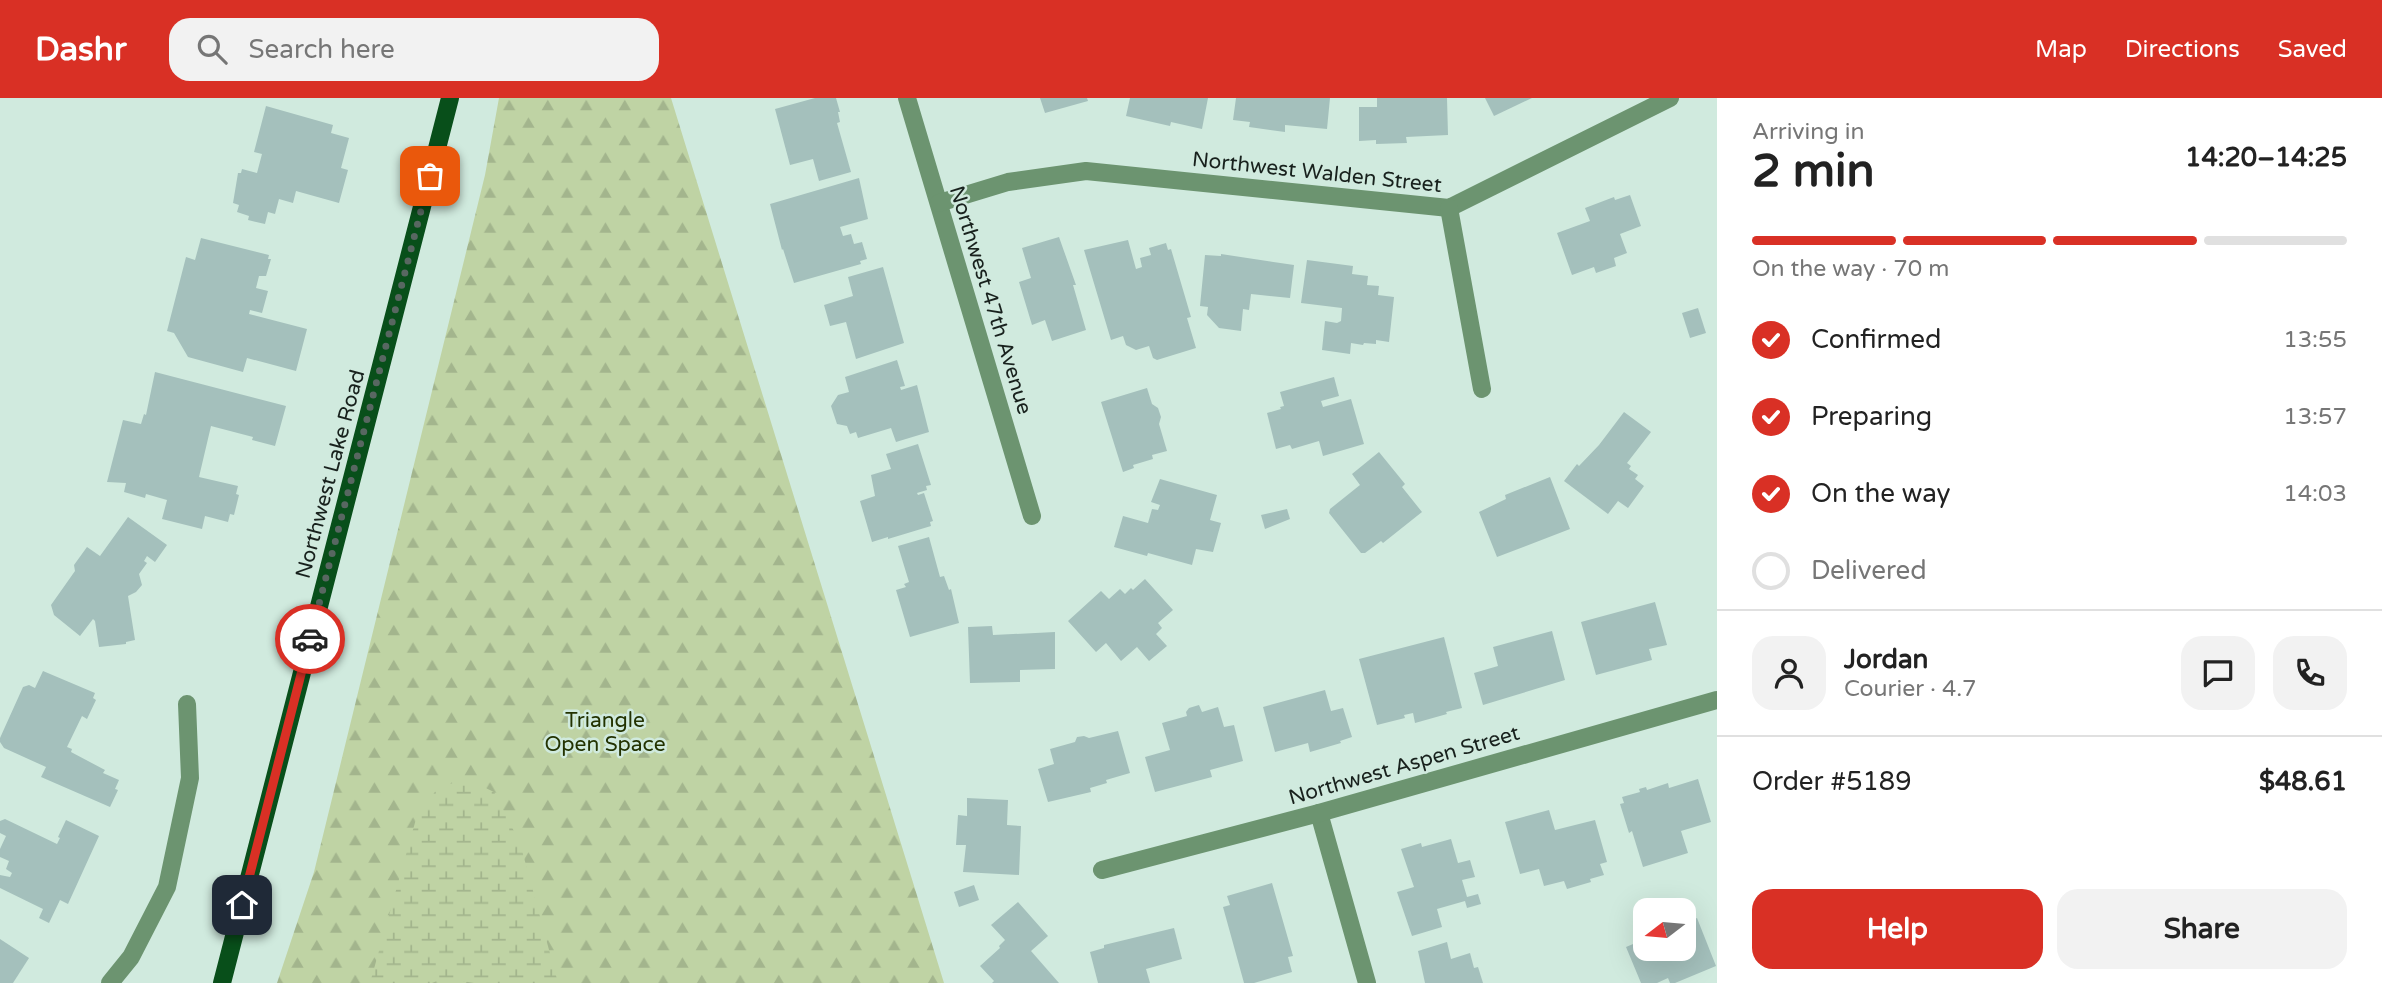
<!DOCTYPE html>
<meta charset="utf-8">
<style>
body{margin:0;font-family:"Varela Round",sans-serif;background:#f2f2f2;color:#222;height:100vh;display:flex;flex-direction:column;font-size:26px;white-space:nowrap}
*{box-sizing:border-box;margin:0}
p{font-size:23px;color:#767676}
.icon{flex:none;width:38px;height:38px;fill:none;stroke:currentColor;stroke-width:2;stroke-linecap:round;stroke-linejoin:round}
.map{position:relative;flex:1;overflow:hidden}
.details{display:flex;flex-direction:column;background:#fff;width:665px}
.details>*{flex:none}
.needle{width:46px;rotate:254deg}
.tools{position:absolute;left:1633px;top:800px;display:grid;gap:14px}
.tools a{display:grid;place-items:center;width:63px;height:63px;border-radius:14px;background:#fff;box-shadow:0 7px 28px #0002;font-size:35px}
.pin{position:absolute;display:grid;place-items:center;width:60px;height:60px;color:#fff;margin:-30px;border-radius:14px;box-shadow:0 4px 10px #0006}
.courier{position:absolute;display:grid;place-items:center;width:70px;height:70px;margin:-35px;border:5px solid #d93025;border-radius:50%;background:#fff;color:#222;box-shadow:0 2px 9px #0007}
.overview em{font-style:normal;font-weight:700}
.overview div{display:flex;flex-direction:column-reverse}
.overview{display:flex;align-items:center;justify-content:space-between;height:119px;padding:0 35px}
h1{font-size:46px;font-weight:700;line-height:52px}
.bar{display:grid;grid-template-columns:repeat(4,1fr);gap:10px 7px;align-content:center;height:84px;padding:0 35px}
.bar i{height:9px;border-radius:5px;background:#e0e0e0}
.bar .active{background:#d93025}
.bar p{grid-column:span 4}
.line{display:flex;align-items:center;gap:18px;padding:0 35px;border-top:2px solid #e0e0e0}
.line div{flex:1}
.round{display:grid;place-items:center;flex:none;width:74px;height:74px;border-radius:21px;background:#f2f2f2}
ol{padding:0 35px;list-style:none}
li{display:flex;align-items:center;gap:21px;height:77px}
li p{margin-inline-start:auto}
li .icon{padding:7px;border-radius:50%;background:#d93025;color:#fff;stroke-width:4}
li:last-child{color:#767676}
li i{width:38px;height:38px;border:4px solid #e0e0e0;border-radius:50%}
.primary-button{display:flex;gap:14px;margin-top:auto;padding:14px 35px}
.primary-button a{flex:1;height:80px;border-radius:21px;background:#d93025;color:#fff;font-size:28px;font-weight:700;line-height:80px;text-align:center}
.primary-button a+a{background:#f2f2f2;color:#222}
header{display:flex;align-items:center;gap:42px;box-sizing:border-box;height:98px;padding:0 35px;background:#d93025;color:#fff}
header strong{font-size:33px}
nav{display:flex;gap:38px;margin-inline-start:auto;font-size:24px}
.search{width:490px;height:63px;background:#f2f2f2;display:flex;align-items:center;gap:18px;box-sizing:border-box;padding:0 24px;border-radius:21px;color:#767676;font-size:26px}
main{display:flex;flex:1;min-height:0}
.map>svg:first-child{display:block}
.forest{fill:url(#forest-firs)}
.wetland{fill:url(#wetland-marsh)}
.building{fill:#a4c0bc}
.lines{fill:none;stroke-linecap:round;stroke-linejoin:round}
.minor{stroke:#6c9470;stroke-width:18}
.major{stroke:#084f1a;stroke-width:18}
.done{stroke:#586761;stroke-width:7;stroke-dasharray:0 12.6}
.route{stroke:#d93025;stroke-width:9}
.labels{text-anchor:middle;stroke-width:5;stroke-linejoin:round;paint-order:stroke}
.street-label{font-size:21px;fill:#18211d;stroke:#d0eade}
.park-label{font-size:21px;fill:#223200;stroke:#d0eade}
</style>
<header>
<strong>Dashr</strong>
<div class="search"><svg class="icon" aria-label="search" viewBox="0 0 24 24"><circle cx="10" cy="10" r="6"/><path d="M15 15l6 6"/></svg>Search here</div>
<nav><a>Map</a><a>Directions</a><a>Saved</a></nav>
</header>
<main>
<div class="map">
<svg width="1717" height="885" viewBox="0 0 1717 885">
<defs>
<pattern id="forest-firs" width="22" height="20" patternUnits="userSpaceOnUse" patternTransform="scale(1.75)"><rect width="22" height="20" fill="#bfd3a4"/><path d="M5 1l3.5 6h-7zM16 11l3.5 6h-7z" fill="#a3b58d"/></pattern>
<pattern id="wetland-marsh" width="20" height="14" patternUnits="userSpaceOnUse" patternTransform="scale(1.75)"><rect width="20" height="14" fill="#bfd3a4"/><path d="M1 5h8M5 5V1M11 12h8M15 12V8" fill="none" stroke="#a3b58d"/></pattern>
</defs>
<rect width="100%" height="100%" fill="#d0eade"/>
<!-- forest -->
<polygon class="forest" points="499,0 671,0 944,885 277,885 314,774 485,77"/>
<!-- wetland -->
<polygon class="wetland" points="469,682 494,694 520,745 558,885 474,885 444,880 432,885 370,885 416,721 439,688"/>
<!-- building -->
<g class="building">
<polygon points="815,0 836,0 840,14 838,14 840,24 837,25 851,74 819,83 813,61 790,67 775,11"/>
<polygon points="1040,0 1087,0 1088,3 1045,15"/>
<polygon points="1130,0 1208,0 1202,31 1171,24 1170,28 1126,18"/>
<polygon points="1236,0 1330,0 1327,31 1285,27 1285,34 1249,29 1250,24 1233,22"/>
<polygon points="1377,0 1447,0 1448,37 1406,39 1407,45 1376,46 1376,42 1359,43 1359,9 1377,9"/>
<polygon points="1485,0 1532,0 1494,18"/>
<polygon points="266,8 333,27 331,35 349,40 341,70 348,72 339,105 296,93 293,105 279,101 275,116 268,114 265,126 248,122 249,118 237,114 239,107 233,105 238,75 241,75 242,71 257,75 262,56 254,54"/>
<polygon points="859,80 868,121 840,129 843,138 851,136 854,146 862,144 867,161 860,163 861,166 794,185 783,151 782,152 770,106"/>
<polygon points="1630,97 1641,128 1620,136 1627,155 1614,160 1616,168 1596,175 1594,169 1572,177 1557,135 1590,123 1585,110 1614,99 1615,102"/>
<polygon points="1059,139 1076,187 1073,187 1086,232 1052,243 1045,222 1032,227 1019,184 1031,180 1022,150"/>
<polygon points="201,140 269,157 268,161 271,161 266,178 259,178 256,190 268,193 262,215 250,212 249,216 307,231 296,273 247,260 243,274 188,259 174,235 167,233 186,159 195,162"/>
<polygon points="1128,142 1136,171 1142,169 1140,160 1151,157 1149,150 1166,145 1168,152 1171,151 1191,219 1187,220 1196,250 1157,262 1153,260 1149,248 1136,252 1126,247 1123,238 1111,242 1084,152"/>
<polygon points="1221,156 1294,167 1290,200 1251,196 1249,212 1243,211 1241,233 1219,230 1207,217 1208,209 1200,208 1205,157 1221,158"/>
<polygon points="1307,162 1353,168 1352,176 1368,178 1367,187 1379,188 1378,197 1394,199 1389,244 1376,242 1376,246 1364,245 1363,247 1351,245 1350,256 1322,252 1325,223 1337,225 1341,223 1342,210 1301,205"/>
<polygon points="883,169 904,245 856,261 846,224 830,228 824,207 853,198 848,179"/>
<polygon points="1698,210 1706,235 1690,240 1682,215"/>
<polygon points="897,262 905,288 900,289 901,292 917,287 929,334 896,344 891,330 858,340 856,334 850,336 847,328 837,326 831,308 838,297 849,294 845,279"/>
<polygon points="155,274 286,308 275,348 252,342 253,339 211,328 199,379 238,388 236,396 239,397 234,417 230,416 228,424 205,418 202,431 162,421 167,402 146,396 145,400 124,394 126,385 107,384 123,322 141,326 144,316 146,317"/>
<polygon points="1334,279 1339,298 1321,303 1323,309 1351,301 1364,346 1323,358 1319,343 1292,351 1290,347 1276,351 1267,315 1281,311 1280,309 1284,308 1280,294"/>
<polygon points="1147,290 1152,306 1158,310 1161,319 1159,326 1167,353 1152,357 1153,361 1133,367 1134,370 1123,374 1101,304"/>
<polygon points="1624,314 1651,334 1627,365 1631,368 1629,371 1638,377 1635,381 1644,388 1628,410 1618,403 1608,416 1564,383 1577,366 1579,368 1599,347"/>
<polygon points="918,346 931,387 926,388 927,392 917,395 918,397 924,395 933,423 930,424 931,428 888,441 888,439 872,444 860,403 875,398 871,377 891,371 886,356"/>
<polygon points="1379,354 1405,386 1402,389 1422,414 1383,445 1381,443 1365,455 1361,455 1329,415 1330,411 1360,387 1352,376"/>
<polygon points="1550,379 1570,431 1497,459 1479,414 1506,401 1505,397"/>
<polygon points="1160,381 1217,397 1210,422 1221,425 1213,454 1196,451 1192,467 1148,455 1147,458 1114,449 1123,418 1148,425 1152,411 1158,412 1160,407 1151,404"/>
<polygon points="1287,411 1290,421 1265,431 1261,417"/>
<polygon points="128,419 167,447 155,464 147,458 144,463 147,465 139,476 142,487 136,494 128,498 135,542 126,544 126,546 99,549 95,523 93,521 80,538 54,517 51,507 75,473 74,467 87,449 100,458"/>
<polygon points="929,439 940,479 944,478 949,492 951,491 959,525 910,539 896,492 906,489 904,486 909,484 898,448"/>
<polygon points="1145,481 1173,512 1158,525 1162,530 1156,536 1167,548 1149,563 1137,549 1121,563 1106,545 1096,554 1068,523 1101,493 1109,501 1120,491 1125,496 1131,490 1133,492"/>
<polygon points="1655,504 1667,547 1649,551 1652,562 1596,577 1581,524"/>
<polygon points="992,528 993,537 1055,534 1055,571 1020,572 1020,584 970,585 968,529"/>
<polygon points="1552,533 1565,582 1483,607 1474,575 1498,568 1493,549"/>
<polygon points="1444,539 1462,610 1446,614 1447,616 1415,625 1413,615 1404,617 1405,620 1377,627 1359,561"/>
<polygon points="43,573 95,595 93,600 96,602 87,621 82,618 67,649 72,651 71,654 105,672 103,675 119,682 115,691 118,692 110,709 41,679 46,669 4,650 0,644 0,640 23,589 29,587 35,590"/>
<polygon points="1325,592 1331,613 1343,610 1352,639 1340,643 1341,645 1310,654 1308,645 1275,654 1263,609"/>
<polygon points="1199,607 1202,614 1218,609 1224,629 1234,627 1243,663 1210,672 1212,679 1155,694 1145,659 1170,652 1162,625 1187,618 1186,614 1189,610"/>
<polygon points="1118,633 1130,675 1106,682 1107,685 1090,690 1091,694 1048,704 1038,671 1054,666 1050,651 1075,644 1077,639 1084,638 1089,640"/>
<polygon points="1698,681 1711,724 1681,733 1688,755 1643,769 1632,733 1629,735 1620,706 1624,705 1622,699 1640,694 1639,691 1646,689 1647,692 1668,685 1669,690"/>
<polygon points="967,700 1008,702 1007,727 1021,728 1019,777 963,774 966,747 956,747 958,717 967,718"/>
<polygon points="1549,712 1555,732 1595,722 1607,764 1600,766 1604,777 1590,781 1591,784 1567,791 1564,783 1544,788 1539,771 1520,776 1505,724"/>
<polygon points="5,721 57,746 60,740 58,739 66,722 99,738 68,806 60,802 49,825 39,820 43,811 0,790 0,777 10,779 12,775 6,771 9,763 0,759 0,751 6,738 0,735 0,723"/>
<polygon points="1451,741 1458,765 1470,762 1475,779 1462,782 1467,799 1478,796 1481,806 1467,810 1465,803 1437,811 1442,829 1412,838 1397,794 1414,789 1401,751 1421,745 1422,749"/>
<polygon points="1272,785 1293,858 1288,859 1292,874 1254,885 1244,885 1223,809 1230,807 1227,798"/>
<polygon points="974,787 979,802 959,809 954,794"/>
<polygon points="1018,804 1048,838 1031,853 1059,885 992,885 994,883 980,868 1000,850 999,848 1005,842 991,827"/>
<polygon points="1697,820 1716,868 1675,885 1670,885 1668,880 1657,885 1641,885 1626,849 1645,841 1645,850 1684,850 1684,826"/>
<polygon points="1174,830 1182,861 1146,871 1150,885 1098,885 1090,854 1104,850 1104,847"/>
<polygon points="0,841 29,860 13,885 0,885"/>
<polygon points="1447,844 1451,861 1470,855 1474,870 1478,869 1483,885 1425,885 1418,853"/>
</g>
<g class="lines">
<!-- minor -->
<g class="minor">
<polyline points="907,0 1032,418"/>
<polyline points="939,105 1008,84 1086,73 1449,110 1670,0"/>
<polyline points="1449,110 1482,291"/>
<polyline points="1319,715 1367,885"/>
<polyline points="1102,772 1319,715 1717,602"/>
<polyline points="110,885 131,859 167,789 190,680 187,606"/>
</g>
<!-- major -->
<polyline class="major" points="222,885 450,0"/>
</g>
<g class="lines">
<!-- done -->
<polyline class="done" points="310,541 430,78"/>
<!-- route -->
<polyline class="route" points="242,807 310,541"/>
</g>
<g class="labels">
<!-- street labels -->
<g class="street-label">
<text transform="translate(1317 74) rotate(6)" y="7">Northwest Walden Street</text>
<text transform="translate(991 202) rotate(73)" y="7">Northwest 47th Avenue</text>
<text transform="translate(330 376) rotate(-75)" y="7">Northwest Lake Road</text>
<text transform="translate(1404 667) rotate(-16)" y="7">Northwest Aspen Street</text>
</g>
<!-- park labels -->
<g class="park-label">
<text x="605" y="629">Triangle<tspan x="605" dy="24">Open Space</tspan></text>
</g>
</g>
</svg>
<div class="tools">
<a><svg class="needle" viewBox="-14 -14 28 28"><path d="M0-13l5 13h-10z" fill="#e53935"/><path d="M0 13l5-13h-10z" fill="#767676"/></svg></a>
</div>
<div class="pin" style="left:430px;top:78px;background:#ea580c"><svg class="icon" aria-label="bag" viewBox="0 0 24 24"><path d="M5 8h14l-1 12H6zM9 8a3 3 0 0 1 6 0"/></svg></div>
<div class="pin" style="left:242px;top:807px;background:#1f2937"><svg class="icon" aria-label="home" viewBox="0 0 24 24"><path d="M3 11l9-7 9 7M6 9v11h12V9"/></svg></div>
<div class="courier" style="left:310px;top:541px"><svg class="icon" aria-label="car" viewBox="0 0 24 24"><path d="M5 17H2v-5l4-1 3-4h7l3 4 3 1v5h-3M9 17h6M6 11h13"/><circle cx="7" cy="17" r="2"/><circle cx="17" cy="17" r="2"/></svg></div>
</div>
<section class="details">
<div class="overview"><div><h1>2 min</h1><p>Arriving in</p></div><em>14:20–14:25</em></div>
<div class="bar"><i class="active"></i><i class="active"></i><i class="active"></i><i></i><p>On the way · 70 m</p></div>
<ol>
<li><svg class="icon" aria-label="check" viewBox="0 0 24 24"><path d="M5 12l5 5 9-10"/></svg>Confirmed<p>13:55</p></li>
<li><svg class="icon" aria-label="check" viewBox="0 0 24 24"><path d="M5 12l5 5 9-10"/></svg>Preparing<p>13:57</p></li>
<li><svg class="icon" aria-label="check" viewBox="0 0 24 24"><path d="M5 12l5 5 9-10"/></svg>On the way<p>14:03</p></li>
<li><i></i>Delivered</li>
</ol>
<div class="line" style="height:126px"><a class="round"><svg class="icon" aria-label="person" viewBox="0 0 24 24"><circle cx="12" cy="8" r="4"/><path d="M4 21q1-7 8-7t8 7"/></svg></a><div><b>Jordan</b><p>Courier · 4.7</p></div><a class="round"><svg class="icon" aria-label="chat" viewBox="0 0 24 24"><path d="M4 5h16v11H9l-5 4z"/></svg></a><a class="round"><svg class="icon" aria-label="phone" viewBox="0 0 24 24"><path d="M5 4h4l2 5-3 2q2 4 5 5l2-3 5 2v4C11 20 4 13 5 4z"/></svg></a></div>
<div class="line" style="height:91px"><div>Order #5189</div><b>$48.61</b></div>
<div class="primary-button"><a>Help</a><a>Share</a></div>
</section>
</main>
